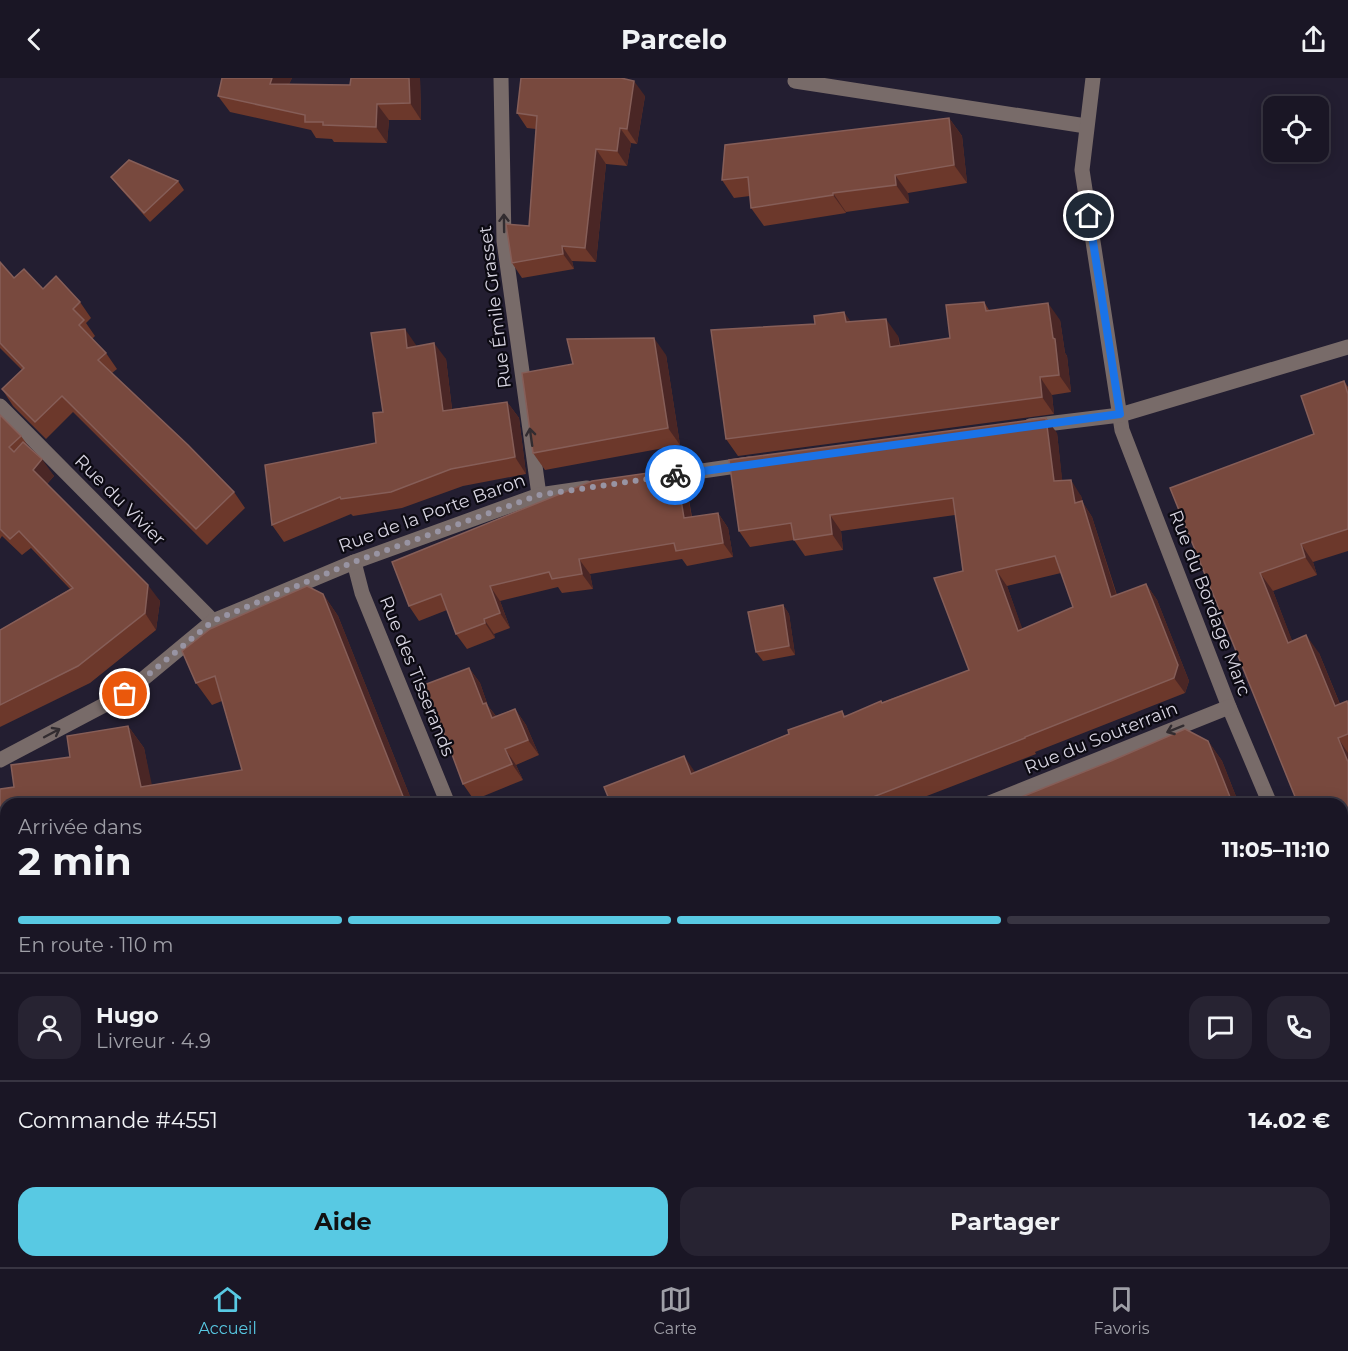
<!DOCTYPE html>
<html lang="fr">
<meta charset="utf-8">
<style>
body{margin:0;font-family:Montserrat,sans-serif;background:#272332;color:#f1f3f6;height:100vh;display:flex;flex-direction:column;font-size:22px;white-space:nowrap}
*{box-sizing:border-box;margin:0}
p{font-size:20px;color:#9f9fa7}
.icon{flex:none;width:33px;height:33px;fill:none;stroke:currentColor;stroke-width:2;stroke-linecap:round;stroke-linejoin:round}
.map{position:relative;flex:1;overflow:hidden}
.details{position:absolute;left:0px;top:720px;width:1348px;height:470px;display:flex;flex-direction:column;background:#1a1625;border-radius:18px 18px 0 0;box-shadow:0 3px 15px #0003,0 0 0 2px #383542}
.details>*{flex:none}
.buttons{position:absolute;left:1263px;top:18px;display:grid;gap:12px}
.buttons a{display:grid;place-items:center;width:66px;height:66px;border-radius:12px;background:#1a1625;box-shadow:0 3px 15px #0003,0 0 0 2px #383542;font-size:30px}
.pin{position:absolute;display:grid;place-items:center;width:51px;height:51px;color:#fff;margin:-26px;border:3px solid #fff;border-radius:50%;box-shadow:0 2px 6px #0007}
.courier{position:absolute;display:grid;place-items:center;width:60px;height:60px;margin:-30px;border:4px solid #1a73e8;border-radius:50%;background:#fff;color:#222;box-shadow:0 2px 8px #0007}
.head em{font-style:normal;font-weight:700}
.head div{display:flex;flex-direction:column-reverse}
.head{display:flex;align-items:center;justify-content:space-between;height:102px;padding:0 18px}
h1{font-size:39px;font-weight:700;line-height:45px}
.bar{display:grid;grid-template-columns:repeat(4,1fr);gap:9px 6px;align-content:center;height:72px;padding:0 18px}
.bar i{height:8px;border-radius:4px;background:#383542}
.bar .on{background:#58c9e3}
.bar p{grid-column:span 4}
.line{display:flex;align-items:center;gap:15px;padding:0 18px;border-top:2px solid #383542}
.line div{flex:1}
.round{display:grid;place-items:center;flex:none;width:63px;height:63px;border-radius:18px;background:#272332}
.action{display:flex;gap:12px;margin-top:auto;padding:12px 18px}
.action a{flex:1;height:69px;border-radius:18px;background:#58c9e3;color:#111;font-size:24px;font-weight:700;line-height:69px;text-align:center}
.action a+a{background:#272332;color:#f1f3f6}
header{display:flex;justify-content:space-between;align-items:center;height:78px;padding:0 18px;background:#1a1625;font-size:27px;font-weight:700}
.dock{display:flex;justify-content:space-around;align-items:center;height:84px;border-top:2px solid #383542;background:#1a1625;font-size:16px;color:#9f9fa7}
.dock a{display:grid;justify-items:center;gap:3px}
.dock .on{color:#58c9e3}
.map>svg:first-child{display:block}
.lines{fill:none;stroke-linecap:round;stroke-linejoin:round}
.minor{stroke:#786b69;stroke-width:15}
.wall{fill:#6c382b;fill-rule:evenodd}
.shaded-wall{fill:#4a2625}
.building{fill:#78493e;stroke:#865e58;stroke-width:1.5;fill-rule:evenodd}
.oneway{stroke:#322c30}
.done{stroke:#9894a3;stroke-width:6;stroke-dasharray:0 10.8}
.route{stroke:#1a73e8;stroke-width:8}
.labels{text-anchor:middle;stroke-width:4.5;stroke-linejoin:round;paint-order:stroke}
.street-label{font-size:18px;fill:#d7d4e1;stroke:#0c0a12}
</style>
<header><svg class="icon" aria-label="back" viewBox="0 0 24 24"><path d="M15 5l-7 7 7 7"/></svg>Parcelo<svg class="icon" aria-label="share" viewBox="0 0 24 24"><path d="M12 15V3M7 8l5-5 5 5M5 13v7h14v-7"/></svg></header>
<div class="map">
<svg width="1348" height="1189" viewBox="0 0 1348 1189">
<rect width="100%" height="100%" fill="#231e31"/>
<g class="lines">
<!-- minor -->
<g class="minor">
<polyline points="501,0 504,163 539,417"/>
<polyline points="796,0 795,3 1086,48"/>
<polyline points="1093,0 1082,92 1122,352 1229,629 1270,726"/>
<polyline points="0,328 213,543"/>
<polyline points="1030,348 1120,337 1348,269"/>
<polyline points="661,399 750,386"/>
<polyline points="354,484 362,515 448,726"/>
<polyline points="0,682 125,616 213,543 354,484 539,417 587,410"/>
<polyline points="987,726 1229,629"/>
<polyline points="0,874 6,874"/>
<polyline points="1342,897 1348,910"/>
<polyline points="1342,991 1348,989"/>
<polyline points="844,1189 858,1184"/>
</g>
</g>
<!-- wall -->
<g class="wall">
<polygon points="222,0 292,0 289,6 350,7 420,0 421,42 389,42 387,65 334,64 332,61 316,60 311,52 230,34 218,18"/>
<polygon points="645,18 637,66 631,65 627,88 606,86 596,184 572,183 574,191 522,200 512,185 529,148 536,51 527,50 517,35"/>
<polygon points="949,40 962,58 967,105 908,115 909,125 846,134 846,135 764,148 751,130 750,118 734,120 722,102"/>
<polygon points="111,99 178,103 184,112 150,144 118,108"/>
<polygon points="0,184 14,200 80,224 91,240 86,245 95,258 92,261 106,275 117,291 112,295 234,414 245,430 207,467 73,334 46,361 13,328 2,311 22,292 0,270"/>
<polygon points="984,224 989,232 1060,242 1065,275 1067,278 1071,314 1052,317 1054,336 738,378 726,361 851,244 898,258 900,267 950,260"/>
<polygon points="416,268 446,281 452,331 507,324 519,340 526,396 463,408 402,430 353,438 351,436 284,464 272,447 376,365 383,334"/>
<polygon points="666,277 680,367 545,392 533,375"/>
<polygon points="1344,303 1348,309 1348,473 1313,484 1317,497 1273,513 1292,563 1319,575 1340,626 1347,623 1348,625 1348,847 1170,410 1314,356"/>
<polygon points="0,337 21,358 29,369 54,398 47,406 160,523 156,552 90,605 0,649 0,552 70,511 31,470 22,477 2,458 0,461"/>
<path d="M1057,355L1062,403L1081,418L1083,425L1092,439L1117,517L1146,506L1157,522L1189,603L1185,615L1035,674L1036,676L906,726H611L696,695L842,633L845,638L969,592L963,493L955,437L841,453L843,472L805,478L794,462L750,469L739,453ZM1061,495L1073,529L1022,551L1007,508Z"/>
<polygon points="686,405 692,439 718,435 728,450 733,479 687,488 682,481 590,496 593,511 562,515 558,509 500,523 510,550 494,556 495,560 467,571 456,556 447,532 419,543 409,528"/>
<polygon points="323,516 338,538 413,726 6,726 6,829 0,830 0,711 14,709 128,648 144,670 151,707 242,692 222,623 212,627 196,605"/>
<polygon points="783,527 789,536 795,577 763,583 756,574"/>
<polygon points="469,590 480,605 488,628 496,638 515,631 526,647 539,677 516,687 523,702 474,722 463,706"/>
<polygon points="1208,663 1222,683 1239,726 1004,726"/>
<polygon points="1342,1002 1348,1005 1348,1069 1342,1071"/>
<polygon points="6,1015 6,1091 2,1086 2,1081 0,1082 0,1016"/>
<polygon points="490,1184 706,1184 708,1189 492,1189"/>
<polygon points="885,1184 1111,1184 1096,1189 872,1189"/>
</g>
<!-- shaded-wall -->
<g class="shaded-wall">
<polygon points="272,0 292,0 281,22 270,6"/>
<polygon points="409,0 420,0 421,42 410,25"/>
<polygon points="634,3 645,18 637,66 627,51"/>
<polygon points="377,26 389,42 387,65 376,49"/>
<polygon points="949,40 962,58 967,105 954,87"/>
<polygon points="620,50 631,65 627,88 617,73"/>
<polygon points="596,71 606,86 596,184 585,170"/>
<polygon points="895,97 908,115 909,125 896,107"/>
<polygon points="833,115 846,134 846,135 833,117"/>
<polygon points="562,168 572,183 574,191 563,176"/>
<polygon points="1048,225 1060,242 1065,275 1067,278 1071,314 1059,297"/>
<polygon points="844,234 856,251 846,244"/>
<polygon points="886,241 898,258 902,286 890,269"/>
<polygon points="405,251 416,267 419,286 407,270"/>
<polygon points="654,260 666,277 680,367 668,350"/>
<polygon points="434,265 446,281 454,349 443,333"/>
<polygon points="1040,299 1052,317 1054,336 1042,319"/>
<polygon points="507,324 519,340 526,396 515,379"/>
<polygon points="1046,340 1057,355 1064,418 1054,403"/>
<polygon points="42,381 54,398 44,409 33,392"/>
<polygon points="676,391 686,405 694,455 684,440"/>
<polygon points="1071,402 1081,418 1083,425 1092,439 1122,535 1111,519 1075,425"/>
<polygon points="718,435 728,450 733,479 723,465"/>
<polygon points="830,437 841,453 843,472 832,456"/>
<polygon points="1301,466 1313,484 1317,497 1305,479"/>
<polygon points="579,481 590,496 593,511 582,496"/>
<polygon points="996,492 1007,508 1029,569 1018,553"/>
<polygon points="1260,495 1273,513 1300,583 1288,565"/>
<polygon points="1146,506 1157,522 1189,603 1185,615 1174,600"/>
<polygon points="148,507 160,523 156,552 145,535"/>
<polygon points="490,508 500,523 510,550 500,535"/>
<polygon points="323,516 338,538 413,726 406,726"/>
<polygon points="783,527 789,536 795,577 789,568"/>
<polygon points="484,541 494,556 495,560 485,545"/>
<polygon points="1306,557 1319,575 1348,646 1335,628"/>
<polygon points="469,590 480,605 488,628 498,641 503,656 483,626"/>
<polygon points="515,631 526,647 539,677 528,662"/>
<polygon points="128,648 144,670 156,726 141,709"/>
<polygon points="1338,660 1348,675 1348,684"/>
<polygon points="1208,663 1222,683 1239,726 1235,726 1230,719"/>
<polygon points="505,671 516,687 523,702 512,686"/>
<polygon points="684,678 695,694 702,712 691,696"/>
<polygon points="703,1184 706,1184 708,1189 706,1189"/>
</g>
<!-- building -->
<g class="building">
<polygon points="222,0 272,0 270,6 350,7 351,0 409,0 410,25 377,26 376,49 323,47 323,44 305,44 305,37 218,18"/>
<polygon points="521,0 621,0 634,3 627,51 620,50 617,73 596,71 585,170 562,168 563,176 512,185 506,146 529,148 537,38 517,35"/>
<polygon points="949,40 954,87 895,97 896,107 833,115 833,117 751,130 748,99 722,102 725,67"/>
<polygon points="129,82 178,103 144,135 111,99"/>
<polygon points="0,184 14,200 24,191 43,211 56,198 80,224 73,231 84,242 79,247 106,275 98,282 188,367 234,414 196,451 62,318 35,344 2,311 24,290 0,265"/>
<polygon points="984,224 986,233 1048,225 1053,260 1055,261 1059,297 1040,299 1042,319 726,361 711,252 815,246 814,238 844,234 846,244 886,241 890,269 950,260 946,227"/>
<polygon points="405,251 407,270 434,265 443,333 507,324 515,379 451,391 391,414 341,421 340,419 272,447 265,387 376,365 373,335 383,334 371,255"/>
<polygon points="654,260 668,350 533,375 522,295 573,286 567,261"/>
<polygon points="1344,303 1348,316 1348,451 1301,466 1305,479 1260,495 1288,565 1306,557 1335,628 1347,623 1348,627 1348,656 1338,660 1348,684 1348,847 1342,833 1342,726 1298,726 1170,410 1314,356 1301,318"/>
<polygon points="0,337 21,358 9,369 14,374 23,364 42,381 33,392 148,507 145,535 78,588 0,627 0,552 73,510 19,453 10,461 0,451"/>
<path d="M1046,340L1054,403L1071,402L1075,425L1082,423L1111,519L1146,506L1178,587L1174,600L1025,659V660L855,726H611L604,709L684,678L691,696L789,656L788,652L842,633L844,639L881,623L882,625L969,592L934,500L963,493L953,420L830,437L832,456L794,462L791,445L739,453L729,382ZM1055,478L1073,529L1018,553L996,492Z"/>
<polygon points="676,391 684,440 718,435 723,465 676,473 674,465 579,481 582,496 552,501 549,494 490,508 500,535 484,541 485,545 456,556 441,516 409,528 392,484 592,403"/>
<polygon points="307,508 323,516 406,726 6,726 6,806 0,806 0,711 14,709 11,687 70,679 67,658 128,648 141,709 242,692 215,598 196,605 182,573 210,551"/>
<polygon points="783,527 789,568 756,574 748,534"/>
<polygon points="469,590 483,626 486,625 492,640 515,631 528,662 505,671 512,686 463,706 437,636 424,607"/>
<polygon points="1185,651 1208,663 1230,719 1212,726 1184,726 1182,723 1173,726 1148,726 1147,723 1139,726 1004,726 1111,683"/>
<polygon points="1342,1002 1348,1005 1348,1047 1342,1049"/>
<polygon points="6,1015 6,1085 2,1086 0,1070 0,1016"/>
<polygon points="490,1184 675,1184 662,1189 492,1189"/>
<polygon points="885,1184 1022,1184 1008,1189 872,1189"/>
<polygon points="1045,1184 1067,1184 1052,1189 1047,1189"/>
</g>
<!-- one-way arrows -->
<defs><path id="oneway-shaft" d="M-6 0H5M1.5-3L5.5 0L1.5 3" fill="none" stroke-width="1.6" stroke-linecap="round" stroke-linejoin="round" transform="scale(1.5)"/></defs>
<g class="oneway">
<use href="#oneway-shaft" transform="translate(504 145) rotate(-91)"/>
<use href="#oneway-shaft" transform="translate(531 359) rotate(-98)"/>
<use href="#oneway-shaft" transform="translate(1175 651) rotate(158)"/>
<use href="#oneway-shaft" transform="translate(52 655) rotate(-28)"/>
</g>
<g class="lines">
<!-- done -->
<polyline class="done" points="125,616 213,543 354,484 539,417 675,397"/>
<!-- route -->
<polyline class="route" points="675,397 1120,336 1089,138"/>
</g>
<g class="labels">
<!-- street labels -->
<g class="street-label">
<text transform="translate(495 229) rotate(-97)" y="6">Rue Émile Grasset</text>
<text transform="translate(120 422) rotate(45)" y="6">Rue du Vivier</text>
<text transform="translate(432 435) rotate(-20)" y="6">Rue de la Porte Baron</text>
<text transform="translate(1210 525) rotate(69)" y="6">Rue du Bordage Marc</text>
<text transform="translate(417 598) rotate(68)" y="6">Rue des Tisserands</text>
<text transform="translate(1101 660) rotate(-22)" y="6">Rue du Souterrain</text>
</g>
</g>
</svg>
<div class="buttons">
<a><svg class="icon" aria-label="locate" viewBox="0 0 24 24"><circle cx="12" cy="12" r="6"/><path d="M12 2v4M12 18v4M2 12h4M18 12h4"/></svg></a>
</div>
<div class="pin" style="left:125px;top:616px;background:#ea580c"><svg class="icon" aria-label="bag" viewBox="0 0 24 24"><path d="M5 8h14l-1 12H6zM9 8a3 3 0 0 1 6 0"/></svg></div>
<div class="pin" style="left:1089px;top:138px;background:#1f2937"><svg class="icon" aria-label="home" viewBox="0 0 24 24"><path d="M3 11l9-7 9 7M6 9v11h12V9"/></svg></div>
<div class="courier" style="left:675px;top:397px"><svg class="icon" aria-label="bike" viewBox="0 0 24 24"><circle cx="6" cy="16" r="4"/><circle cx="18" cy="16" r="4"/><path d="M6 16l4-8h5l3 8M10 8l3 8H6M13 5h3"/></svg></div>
<section class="details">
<div class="head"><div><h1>2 min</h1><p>Arrivée dans</p></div><em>11:05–11:10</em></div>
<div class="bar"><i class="on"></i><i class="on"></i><i class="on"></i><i></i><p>En route · 110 m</p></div>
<div class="line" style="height:108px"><a class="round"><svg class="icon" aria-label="person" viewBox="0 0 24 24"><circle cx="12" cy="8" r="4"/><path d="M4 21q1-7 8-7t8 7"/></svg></a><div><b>Hugo</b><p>Livreur · 4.9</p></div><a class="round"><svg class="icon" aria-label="chat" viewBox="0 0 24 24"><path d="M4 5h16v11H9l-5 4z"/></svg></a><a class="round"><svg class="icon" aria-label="phone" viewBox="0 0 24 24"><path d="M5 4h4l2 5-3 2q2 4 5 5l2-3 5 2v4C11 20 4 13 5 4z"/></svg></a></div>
<div class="line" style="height:78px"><div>Commande #4551</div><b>14.02 €</b></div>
<div class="action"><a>Aide</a><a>Partager</a></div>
</section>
</div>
<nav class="dock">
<a class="on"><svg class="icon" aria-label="home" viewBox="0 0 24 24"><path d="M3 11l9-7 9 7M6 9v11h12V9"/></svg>Accueil</a>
<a><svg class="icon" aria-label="map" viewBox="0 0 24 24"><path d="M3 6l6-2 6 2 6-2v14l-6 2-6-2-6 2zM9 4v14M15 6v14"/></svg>Carte</a>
<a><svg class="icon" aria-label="saved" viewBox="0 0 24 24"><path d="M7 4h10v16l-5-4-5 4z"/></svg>Favoris</a>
</nav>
